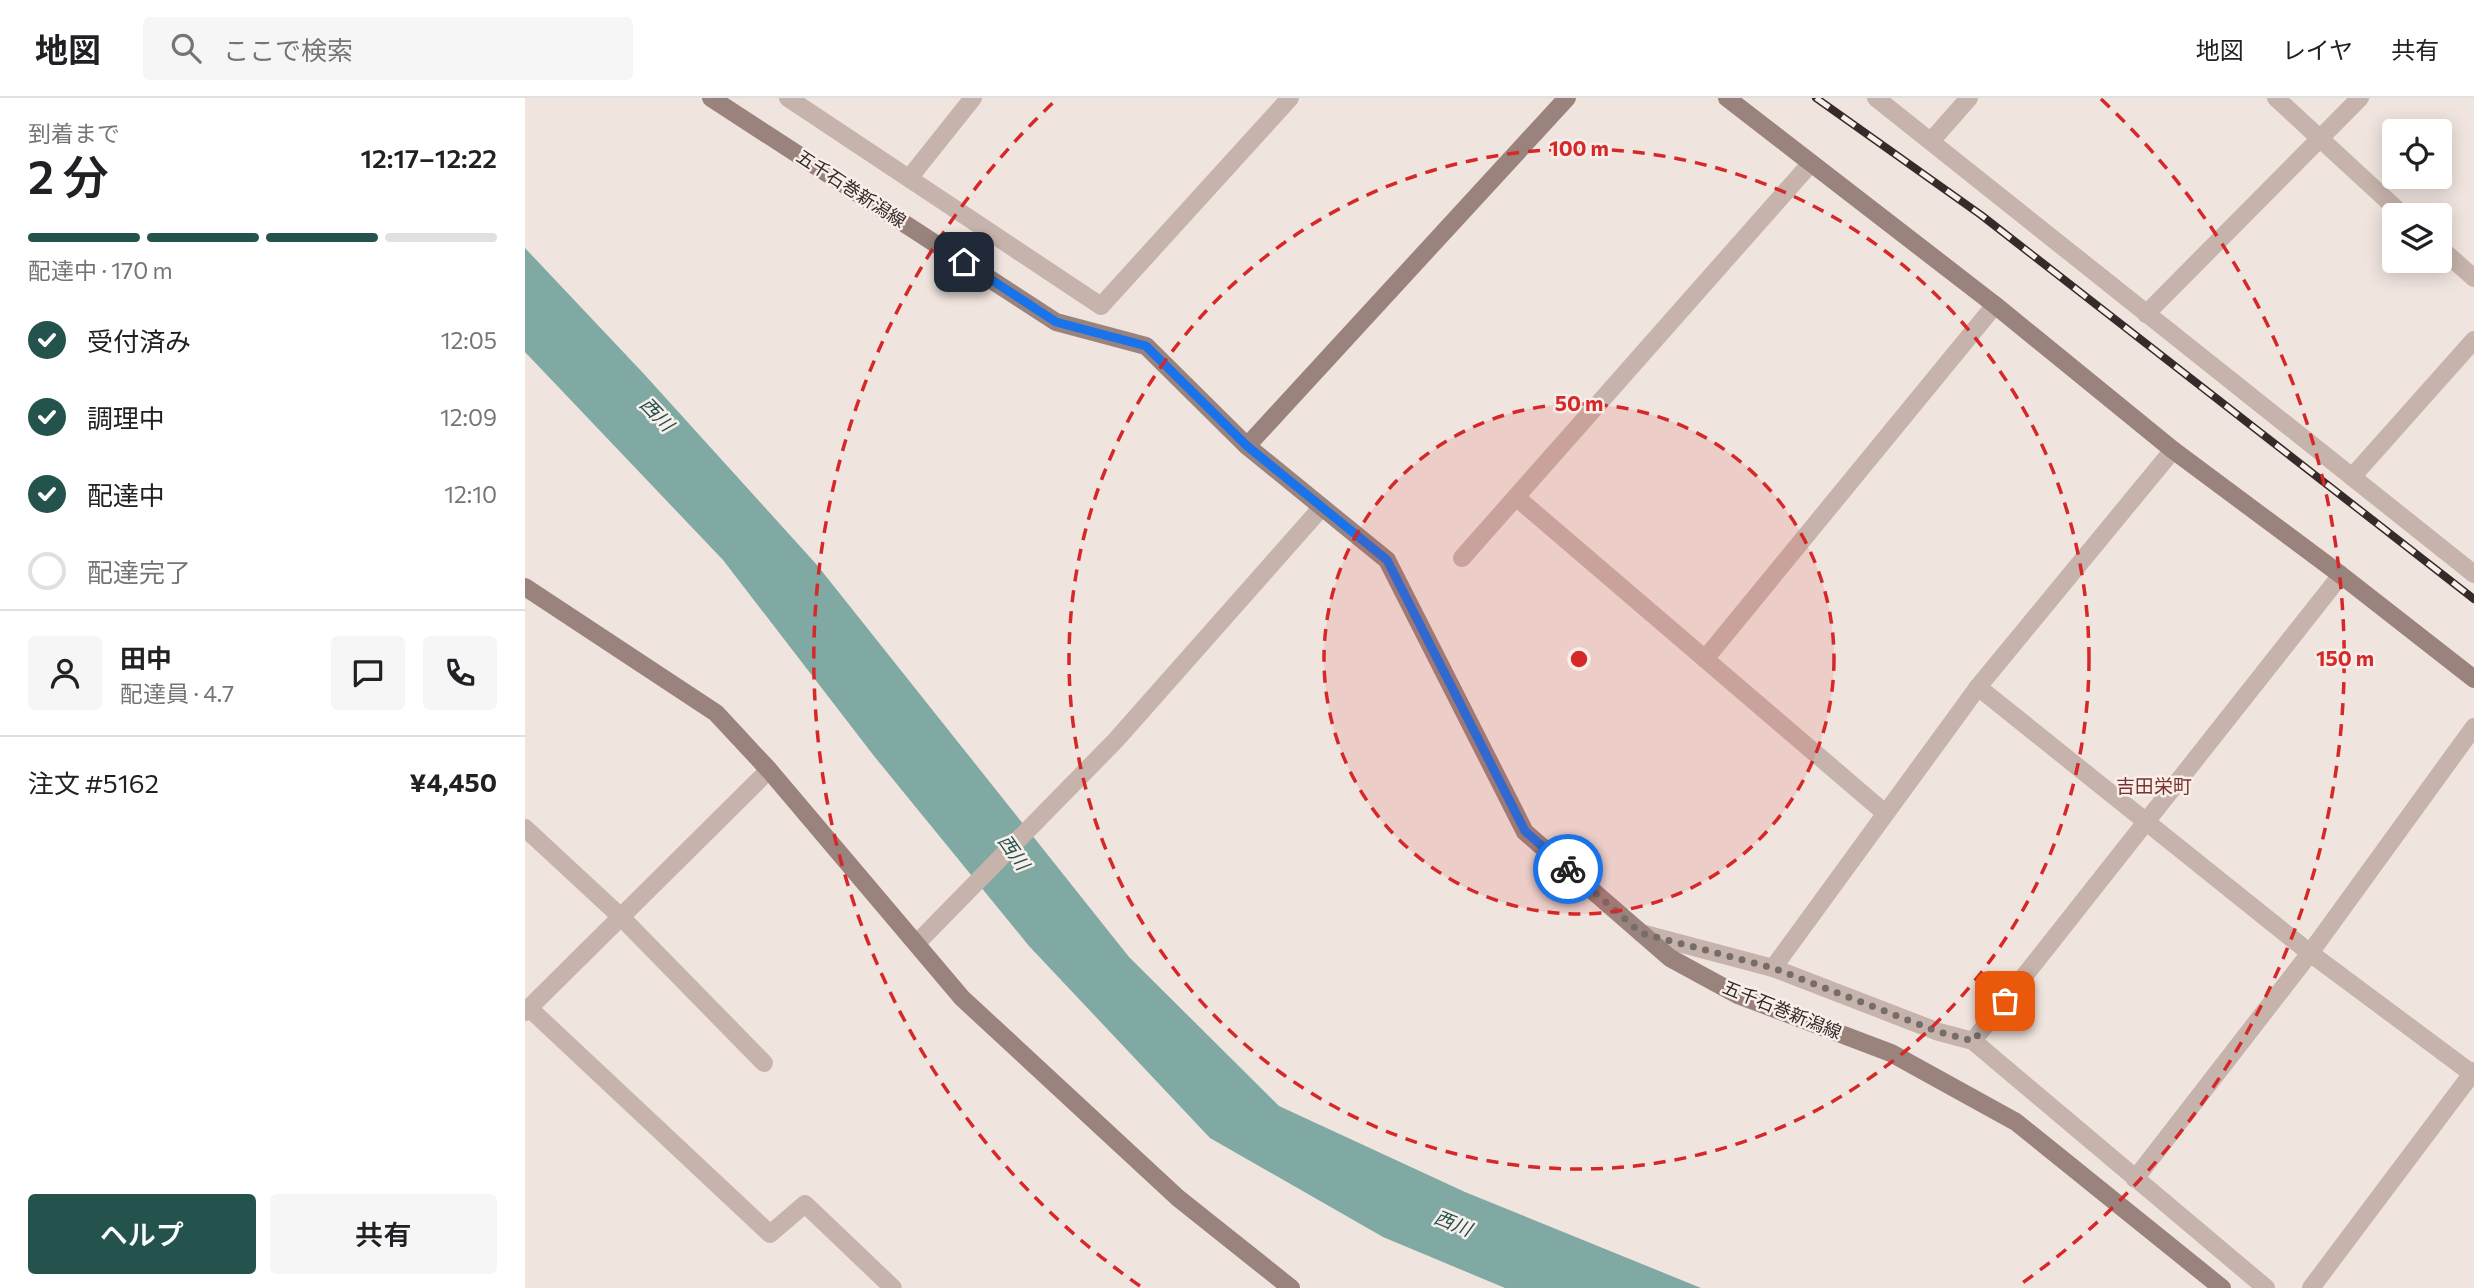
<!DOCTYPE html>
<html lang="ja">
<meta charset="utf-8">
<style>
body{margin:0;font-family:Commissioner,"Noto Sans JP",sans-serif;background:#f6f6f6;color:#202124;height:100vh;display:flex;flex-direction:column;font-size:26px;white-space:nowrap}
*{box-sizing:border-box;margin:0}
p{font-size:23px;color:#757577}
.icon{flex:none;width:38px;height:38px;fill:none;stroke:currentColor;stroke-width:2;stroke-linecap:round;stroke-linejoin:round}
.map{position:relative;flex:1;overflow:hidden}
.drawer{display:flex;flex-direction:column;background:#fff;width:525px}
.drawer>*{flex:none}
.fabs{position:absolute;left:1857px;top:21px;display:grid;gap:14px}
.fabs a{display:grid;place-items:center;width:70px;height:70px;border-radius:7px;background:#fff;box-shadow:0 4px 18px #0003;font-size:35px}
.pin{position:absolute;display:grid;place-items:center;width:60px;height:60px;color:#fff;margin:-30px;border-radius:14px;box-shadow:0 4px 10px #0006}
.courier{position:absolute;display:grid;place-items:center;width:70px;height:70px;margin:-35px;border:5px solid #1a73e8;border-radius:50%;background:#fff;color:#222;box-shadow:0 2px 9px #0007}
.overview em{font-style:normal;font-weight:600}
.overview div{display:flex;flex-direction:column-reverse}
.overview{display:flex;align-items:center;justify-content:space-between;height:119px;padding:0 28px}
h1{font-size:46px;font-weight:600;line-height:52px}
.bar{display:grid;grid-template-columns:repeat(4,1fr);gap:10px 7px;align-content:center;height:84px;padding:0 28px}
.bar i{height:9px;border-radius:5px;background:#e0e0e0}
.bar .selected{background:#24524d}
.bar p{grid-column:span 4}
.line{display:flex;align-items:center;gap:18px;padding:0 28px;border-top:2px solid #e0e0e0}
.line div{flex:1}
.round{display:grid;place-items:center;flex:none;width:74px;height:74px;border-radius:7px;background:#f6f6f6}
ol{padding:0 28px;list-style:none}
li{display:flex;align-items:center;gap:21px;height:77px}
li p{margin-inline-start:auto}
li .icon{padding:7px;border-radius:50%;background:#24524d;color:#fff;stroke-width:4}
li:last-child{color:#757577}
li i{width:38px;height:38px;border:4px solid #e0e0e0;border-radius:50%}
.cta{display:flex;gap:14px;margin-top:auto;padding:14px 28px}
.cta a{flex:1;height:80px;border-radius:7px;background:#24524d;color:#fff;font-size:28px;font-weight:600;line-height:80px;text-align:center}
.cta a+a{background:#f6f6f6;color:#202124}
header{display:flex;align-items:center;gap:42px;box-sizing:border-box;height:98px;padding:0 35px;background:#fff;border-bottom:2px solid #e0e0e0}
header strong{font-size:33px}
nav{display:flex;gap:38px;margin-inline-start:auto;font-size:24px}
.search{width:490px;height:63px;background:#f6f6f6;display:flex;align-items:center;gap:18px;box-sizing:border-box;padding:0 24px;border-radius:7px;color:#757577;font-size:26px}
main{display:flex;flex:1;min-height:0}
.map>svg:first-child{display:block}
.water{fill:#80a9a4}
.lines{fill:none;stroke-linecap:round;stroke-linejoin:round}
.street{stroke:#c6b3ab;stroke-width:18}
.secondary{stroke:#9a837d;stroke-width:18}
.rail-casing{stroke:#352b2a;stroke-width:8}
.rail{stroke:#f8efea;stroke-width:5;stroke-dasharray:16;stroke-linecap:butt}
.done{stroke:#766c69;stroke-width:7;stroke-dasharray:0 12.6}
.route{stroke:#1a73e8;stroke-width:9}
.ring{fill:none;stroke:#d62828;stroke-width:3.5;stroke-dasharray:12 9}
.labels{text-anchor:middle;stroke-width:5;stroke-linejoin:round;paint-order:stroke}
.street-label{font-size:18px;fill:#352b2a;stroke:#f8efea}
.water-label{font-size:19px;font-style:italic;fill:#24524d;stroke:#f8efea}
.neighbourhood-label{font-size:19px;fill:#7b312c;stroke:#f8efea}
.centre{fill:#d62828;stroke:#f8efea;stroke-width:3.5}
.ring-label{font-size:21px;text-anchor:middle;font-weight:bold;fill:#d62828;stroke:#f8efea;stroke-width:5;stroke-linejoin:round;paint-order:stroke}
</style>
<header>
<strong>地図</strong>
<div class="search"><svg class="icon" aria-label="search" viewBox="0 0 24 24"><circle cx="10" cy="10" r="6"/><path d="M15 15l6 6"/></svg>ここで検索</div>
<nav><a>地図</a><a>レイヤ</a><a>共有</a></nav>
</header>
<main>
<section class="drawer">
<div class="overview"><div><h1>2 分</h1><p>到着まで</p></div><em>12:17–12:22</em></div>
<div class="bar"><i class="selected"></i><i class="selected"></i><i class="selected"></i><i></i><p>配達中 · 170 m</p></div>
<ol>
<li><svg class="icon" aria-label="check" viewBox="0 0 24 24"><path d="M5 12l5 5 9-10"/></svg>受付済み<p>12:05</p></li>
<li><svg class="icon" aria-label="check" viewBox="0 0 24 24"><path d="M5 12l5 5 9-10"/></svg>調理中<p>12:09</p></li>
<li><svg class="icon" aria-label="check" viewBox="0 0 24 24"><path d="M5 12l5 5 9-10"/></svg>配達中<p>12:10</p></li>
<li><i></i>配達完了</li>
</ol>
<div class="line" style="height:126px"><a class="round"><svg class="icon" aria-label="person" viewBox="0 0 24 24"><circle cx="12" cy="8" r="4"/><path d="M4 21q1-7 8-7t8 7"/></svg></a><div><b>田中</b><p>配達員 · 4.7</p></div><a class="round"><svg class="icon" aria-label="chat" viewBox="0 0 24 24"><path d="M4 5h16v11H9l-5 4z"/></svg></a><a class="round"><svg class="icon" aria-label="phone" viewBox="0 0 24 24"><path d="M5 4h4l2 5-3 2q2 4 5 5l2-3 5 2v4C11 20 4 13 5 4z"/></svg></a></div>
<div class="line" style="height:91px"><div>注文 #5162</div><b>¥4,450</b></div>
<div class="cta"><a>ヘルプ</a><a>共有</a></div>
</section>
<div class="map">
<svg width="1949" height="1190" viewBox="0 0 1949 1190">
<rect width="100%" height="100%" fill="#f0e4de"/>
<!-- water -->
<polygon class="water" points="0,150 119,276 292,467 604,859 754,1008 940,1094 1176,1190 980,1190 858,1139 685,1040 504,848 349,658 198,462 0,254"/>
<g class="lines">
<!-- street -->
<g class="street">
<polyline points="263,0 576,208 765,0"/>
<polyline points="1351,0 1949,476"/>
<polyline points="1751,0 1878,117"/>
<polyline points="1407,42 1444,0"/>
<polyline points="385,79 448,0"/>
<polyline points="1914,149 1949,180"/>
<polyline points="1621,216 1835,0"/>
<polyline points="1827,379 1949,242"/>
<polyline points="991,399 1360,715"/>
<polyline points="937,460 1286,65"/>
<polyline points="1180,561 1470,207"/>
<polyline points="1453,589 1785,855 1949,977"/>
<polyline points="0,730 96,819 239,965"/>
<polyline points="1116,835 1248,870 1414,934 1448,943 1741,1190"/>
<polyline points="392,845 591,642 797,409"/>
<polyline points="1248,870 1453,589 1648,352"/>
<polyline points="4,910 245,1136 280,1106 368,1190"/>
<polyline points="0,914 244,672"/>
<polyline points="1448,943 1816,477"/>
<polyline points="1610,1081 1785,855 1949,629"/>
<polyline points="1786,1190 1949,973"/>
</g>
<!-- secondary -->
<g class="secondary">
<polyline points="186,0 531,224 621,248 722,348 862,462 1000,734 1145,860 1213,897 1366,955 1491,1024 1697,1190"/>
<polyline points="1202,0 1470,207 1648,352 1816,477 1949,581"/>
<polyline points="722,348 1042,0"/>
<polyline points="0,489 191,615 244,672 437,900 653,1100 766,1190"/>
</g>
<!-- rail casing -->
<g class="rail-casing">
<polyline id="rail" points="1291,0 1456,117 1949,501"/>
</g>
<!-- rail -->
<use href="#rail" class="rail"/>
</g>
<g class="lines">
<!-- done -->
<polyline class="done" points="1043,771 1116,835 1248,870 1414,934 1448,943 1480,903"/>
<!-- route -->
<polyline class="route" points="439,164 531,224 621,248 722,348 862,462 1000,733 1043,771"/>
</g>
<!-- distance rings -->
<circle cx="1054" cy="561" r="255" fill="#d62828" fill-opacity=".12"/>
<g class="ring">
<circle cx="1054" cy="561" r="255"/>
<circle cx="1054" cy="561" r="510"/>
<path d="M615 1188A766 766 0 0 1 532 1M1576 1A766 766 0 0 1 1493 1188"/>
</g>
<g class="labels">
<!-- street labels -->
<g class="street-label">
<text transform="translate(326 91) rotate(33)" y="6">五千石巻新潟線</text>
<text transform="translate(1257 912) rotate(22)" y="6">五千石巻新潟線</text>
</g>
<!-- water labels -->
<g class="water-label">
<text transform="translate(132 316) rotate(46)" y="7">西川</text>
<text transform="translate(489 754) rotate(55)" y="7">西川</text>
<text transform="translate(928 1125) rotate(22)" y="7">西川</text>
</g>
<!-- neighbourhood labels -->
<g class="neighbourhood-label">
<text x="1629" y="695">吉田栄町</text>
</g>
</g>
<circle cx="1054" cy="561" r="10" class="centre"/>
<g class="ring-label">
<text x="1054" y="58">100 m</text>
<text x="1054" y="313">50 m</text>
<text x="1820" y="568">150 m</text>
</g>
</svg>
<div class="fabs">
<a><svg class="icon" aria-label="locate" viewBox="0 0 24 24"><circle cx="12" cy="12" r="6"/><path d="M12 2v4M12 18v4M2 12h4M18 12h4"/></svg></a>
<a><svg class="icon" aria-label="layers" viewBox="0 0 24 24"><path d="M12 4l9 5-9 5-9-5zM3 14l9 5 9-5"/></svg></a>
</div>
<div class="pin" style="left:1480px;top:903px;background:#ea580c"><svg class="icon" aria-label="bag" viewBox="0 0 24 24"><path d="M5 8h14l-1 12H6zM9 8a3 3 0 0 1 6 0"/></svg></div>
<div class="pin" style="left:439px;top:164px;background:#1f2937"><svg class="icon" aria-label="home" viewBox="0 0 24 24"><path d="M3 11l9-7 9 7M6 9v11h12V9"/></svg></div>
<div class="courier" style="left:1043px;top:771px"><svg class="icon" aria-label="bike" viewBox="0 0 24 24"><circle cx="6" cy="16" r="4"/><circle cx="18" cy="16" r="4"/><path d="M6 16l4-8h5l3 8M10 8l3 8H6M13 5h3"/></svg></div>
</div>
</main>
